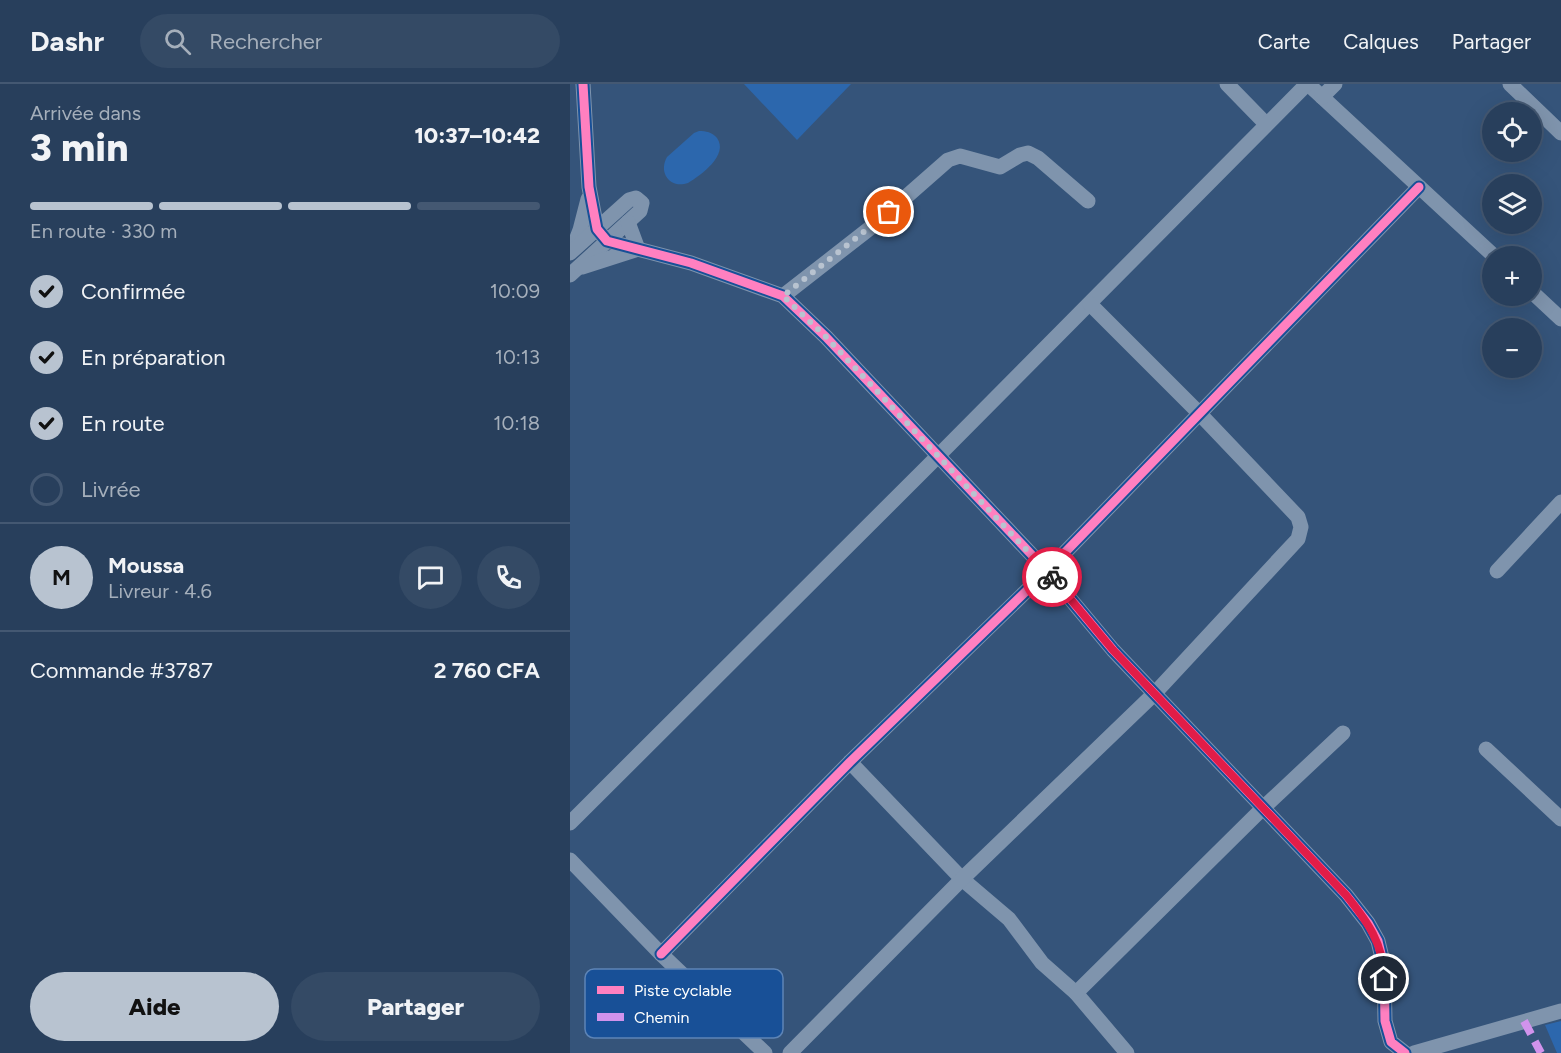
<!DOCTYPE html>
<html lang="fr">
<meta charset="utf-8">
<style>
body{margin:0;font-family:Figtree,sans-serif;background:#344a65;color:#f1f3f6;height:100vh;display:flex;flex-direction:column;font-size:22px;white-space:nowrap}
*{box-sizing:border-box;margin:0}
p{font-size:20px;color:#a5afbb}
.icon{flex:none;width:33px;height:33px;fill:none;stroke:currentColor;stroke-width:2;stroke-linecap:round;stroke-linejoin:round}
.map{position:relative;flex:1;overflow:hidden}
.sheet{display:flex;flex-direction:column;background:#283f5c;width:570px}
.sheet>*{flex:none}
.fabs{position:absolute;left:912px;top:18px;display:grid;gap:12px}
.fabs a{display:grid;place-items:center;width:60px;height:60px;border-radius:50%;background:#283f5c;box-shadow:0 6px 24px #0002,0 0 0 2px #445872;font-size:30px}
.pin{position:absolute;display:grid;place-items:center;width:51px;height:51px;color:#fff;margin:-26px;border:3px solid #fff;border-radius:50%;box-shadow:0 2px 6px #0007}
.courier{position:absolute;display:grid;place-items:center;width:60px;height:60px;margin:-30px;border:4px solid #e11d48;border-radius:50%;background:#fff;color:#222;box-shadow:0 2px 8px #0007}
.overview em{font-style:normal;font-weight:800}
.overview div{display:flex;flex-direction:column-reverse}
.overview{display:flex;align-items:center;justify-content:space-between;height:102px;padding:0 30px}
h1{font-size:39px;font-weight:800;line-height:45px}
.bar{display:grid;grid-template-columns:repeat(4,1fr);gap:9px 6px;align-content:center;height:72px;padding:0 30px}
.bar i{height:8px;border-radius:4px;background:#445872}
.bar .current{background:#b8c3d0}
.bar p{grid-column:span 4}
.line{display:flex;align-items:center;gap:15px;padding:0 30px;border-top:2px solid #445872}
.line div{flex:1}
.round{display:grid;place-items:center;flex:none;width:63px;height:63px;border-radius:32px;background:#344a65}
ol{padding:0 30px;list-style:none}
li{display:flex;align-items:center;gap:18px;height:66px}
li p{margin-inline-start:auto}
li .icon{padding:6px;border-radius:50%;background:#b8c3d0;color:#111;stroke-width:4}
li:last-child{color:#a5afbb}
li i{width:33px;height:33px;border:3px solid #445872;border-radius:50%}
.cta{display:flex;gap:12px;margin-top:auto;padding:12px 30px}
.cta a{flex:1;height:69px;border-radius:36px;background:#b8c3d0;color:#111;font-size:24px;font-weight:800;line-height:69px;text-align:center}
.cta a+a{background:#344a65;color:#f1f3f6}
header{display:flex;align-items:center;gap:36px;box-sizing:border-box;height:84px;padding:0 30px;background:#283f5c;border-bottom:2px solid #445872}
header strong{font-size:28px}
nav{display:flex;gap:33px;margin-inline-start:auto;font-size:21px}
.search{width:420px;height:54px;background:#344a65;display:flex;align-items:center;gap:15px;box-sizing:border-box;padding:0 21px;border-radius:33px;color:#a5afbb;font-size:22px}
main{display:flex;flex:1;min-height:0}
.map>svg:first-child{display:block}
.green{fill:#2c67ad}
.lines{fill:none;stroke-linecap:round;stroke-linejoin:round}
.minor{stroke:#7f94ad;stroke-width:15}
.quiet{stroke:#d193ec;stroke-width:8;stroke-dasharray:15 8;stroke-linecap:butt}
.cycleway-casing{stroke:#185097;stroke-width:13}
.cycleway{stroke:#ff80c0;stroke-width:9}
.done{stroke:#b8c3d0;stroke-width:6;stroke-dasharray:0 10.8}
.route{stroke:#e11d48;stroke-width:8}
.key{fill:#185097;stroke:#5d84b6;stroke-width:1.5}
.key-label{font-size:16px;fill:#fff}
</style>
<header>
<strong>Dashr</strong>
<div class="search"><svg class="icon" aria-label="search" viewBox="0 0 24 24"><circle cx="10" cy="10" r="6"/><path d="M15 15l6 6"/></svg>Rechercher</div>
<nav><a>Carte</a><a>Calques</a><a>Partager</a></nav>
</header>
<main>
<section class="sheet">
<div class="overview"><div><h1>3 min</h1><p>Arrivée dans</p></div><em>10:37–10:42</em></div>
<div class="bar"><i class="current"></i><i class="current"></i><i class="current"></i><i></i><p>En route · 330 m</p></div>
<ol>
<li><svg class="icon" aria-label="check" viewBox="0 0 24 24"><path d="M5 12l5 5 9-10"/></svg>Confirmée<p>10:09</p></li>
<li><svg class="icon" aria-label="check" viewBox="0 0 24 24"><path d="M5 12l5 5 9-10"/></svg>En préparation<p>10:13</p></li>
<li><svg class="icon" aria-label="check" viewBox="0 0 24 24"><path d="M5 12l5 5 9-10"/></svg>En route<p>10:18</p></li>
<li><i></i>Livrée</li>
</ol>
<div class="line" style="height:108px"><b class="round" style="background:#b8c3d0;color:#111">M</b><div><b>Moussa</b><p>Livreur · 4.6</p></div><a class="round"><svg class="icon" aria-label="chat" viewBox="0 0 24 24"><path d="M4 5h16v11H9l-5 4z"/></svg></a><a class="round"><svg class="icon" aria-label="phone" viewBox="0 0 24 24"><path d="M5 4h4l2 5-3 2q2 4 5 5l2-3 5 2v4C11 20 4 13 5 4z"/></svg></a></div>
<div class="line" style="height:78px"><div>Commande #3787</div><b>2 760 CFA</b></div>
<div class="cta"><a>Aide</a><a>Partager</a></div>
</section>
<div class="map">
<svg width="991" height="969" viewBox="0 0 991 969">
<rect width="100%" height="100%" fill="#35547a"/>
<!-- green -->
<g class="green">
<polygon points="174,0 281,0 227,56"/>
<path d="M129,47C136,47 142,48 147,54C159,71 131,91 118,99C100,105 88,89 97,73L124,49Z"/>
<polygon points="991,937 991,969 987,969 975,941"/>
</g>
<g class="lines">
<!-- minor -->
<g class="minor">
<polyline points="13,0 19,103 27,145 37,157 121,179 213,212 256,253 477,487 543,566 776,811 798,839 808,857 814,882 815,937 821,958 835,969"/>
<polyline points="657,0 696,40"/>
<polyline points="738,0 924,172"/>
<polyline points="940,0 991,49"/>
<polyline points="752,13 765,0"/>
<polyline points="3,164 10,146 18,115"/>
<polyline points="0,169 59,116 66,114 72,119 70,127 0,191"/>
<polyline points="12,183 68,165 58,138"/>
<polyline points="962,208 991,235"/>
<polyline points="213,212 304,141 378,76 390,72 430,83 450,71 458,69 468,74 518,117"/>
<polyline points="927,487 991,418"/>
<polyline points="916,665 991,735"/>
<polyline points="280,678 392,795 439,835 472,879 506,909 557,969"/>
<polyline points="0,739 367,373 737,0"/>
<polyline points="0,776 91,870 195,969"/>
<polyline points="91,870 280,678 477,487 849,103"/>
<polyline points="506,909 693,724 773,649"/>
<polyline points="220,969 392,795 584,610 728,455 731,443 728,433 629,329 520,220"/>
<polyline points="844,969 991,927"/>
</g>
<!-- quiet -->
<polyline class="quiet" points="954,937 971,969"/>
<!-- cycleway casing -->
<g class="cycleway-casing">
<g id="cycleway">
<polyline points="13,0 19,103 27,145 37,157 121,179 213,212 256,253 477,487 543,566 776,811 798,839 808,857 814,882 815,937 821,958 835,969"/>
<polyline points="91,870 280,678 477,487 849,103"/>
</g>
</g>
<!-- cycleway -->
<use href="#cycleway" class="cycleway"/>
</g>
<g class="lines">
<!-- done -->
<polyline class="done" points="319,128 213,212 256,253 482,493"/>
<!-- route -->
<path class="route" d="M482,493L543,566L776,811C797,837 814,860 814,895"/>
</g>
<!-- legend -->
<rect x="15" y="885" width="198" height="69" rx="9" class="key"/>
<rect x="27" y="902" width="27" height="8" fill="#ff80c0"/>
<rect x="27" y="929" width="27" height="8" fill="#d193ec"/>
<g class="key-label">
<text x="64" y="912">Piste cyclable</text>
<text x="64" y="939">Chemin</text>
</g>
</svg>
<div class="fabs">
<a><svg class="icon" aria-label="locate" viewBox="0 0 24 24"><circle cx="12" cy="12" r="6"/><path d="M12 2v4M12 18v4M2 12h4M18 12h4"/></svg></a>
<a><svg class="icon" aria-label="layers" viewBox="0 0 24 24"><path d="M12 4l9 5-9 5-9-5zM3 14l9 5 9-5"/></svg></a>
<a>+</a>
<a>−</a>
</div>
<div class="pin" style="left:319px;top:128px;background:#ea580c"><svg class="icon" aria-label="bag" viewBox="0 0 24 24"><path d="M5 8h14l-1 12H6zM9 8a3 3 0 0 1 6 0"/></svg></div>
<div class="pin" style="left:814px;top:895px;background:#1f2937"><svg class="icon" aria-label="home" viewBox="0 0 24 24"><path d="M3 11l9-7 9 7M6 9v11h12V9"/></svg></div>
<div class="courier" style="left:482px;top:493px"><svg class="icon" aria-label="bike" viewBox="0 0 24 24"><circle cx="6" cy="16" r="4"/><circle cx="18" cy="16" r="4"/><path d="M6 16l4-8h5l3 8M10 8l3 8H6M13 5h3"/></svg></div>
</div>
</main>
